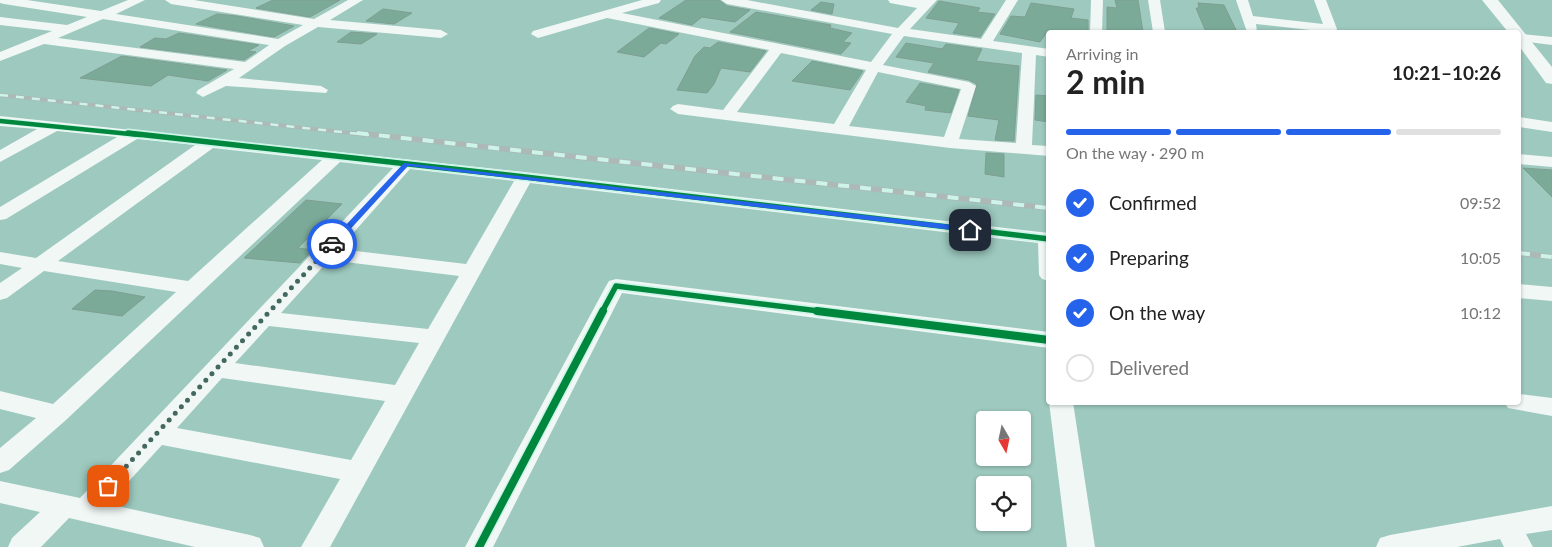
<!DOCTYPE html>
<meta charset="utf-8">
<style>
body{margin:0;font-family:Lato,sans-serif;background:#f6f6f6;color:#222;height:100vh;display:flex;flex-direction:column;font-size:19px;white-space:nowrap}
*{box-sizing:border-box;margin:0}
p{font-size:16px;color:#767676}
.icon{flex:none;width:28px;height:28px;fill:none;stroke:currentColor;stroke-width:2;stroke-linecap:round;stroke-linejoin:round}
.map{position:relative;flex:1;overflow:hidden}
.panel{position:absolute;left:1046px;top:30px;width:475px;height:375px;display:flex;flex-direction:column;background:#fff;border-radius:5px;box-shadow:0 1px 4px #0004}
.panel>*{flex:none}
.needle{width:32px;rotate:171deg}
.controls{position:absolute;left:976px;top:411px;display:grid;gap:10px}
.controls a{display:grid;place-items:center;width:55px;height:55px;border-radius:5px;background:#fff;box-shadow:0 1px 4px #0004;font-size:25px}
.pin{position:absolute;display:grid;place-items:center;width:42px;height:42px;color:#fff;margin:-21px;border-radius:10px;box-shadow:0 2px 8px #0006}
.courier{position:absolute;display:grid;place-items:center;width:50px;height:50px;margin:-25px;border:4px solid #2563eb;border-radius:50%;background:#fff;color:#222;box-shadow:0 1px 6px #0007}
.summary em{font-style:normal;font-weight:700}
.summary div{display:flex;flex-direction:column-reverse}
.summary{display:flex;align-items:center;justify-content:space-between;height:85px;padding:0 20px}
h1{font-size:32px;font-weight:700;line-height:38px}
.bar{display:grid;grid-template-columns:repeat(4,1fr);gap:8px 5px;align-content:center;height:60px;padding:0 20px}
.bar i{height:6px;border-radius:4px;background:#e0e0e0}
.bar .selected{background:#2563eb}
.bar p{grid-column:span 4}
ol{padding:0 20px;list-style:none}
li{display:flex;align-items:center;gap:15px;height:55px}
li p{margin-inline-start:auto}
li .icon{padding:5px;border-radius:50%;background:#2563eb;color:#fff;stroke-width:4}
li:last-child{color:#767676}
li i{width:28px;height:28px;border:2px solid #e0e0e0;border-radius:50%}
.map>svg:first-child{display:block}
.building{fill:#7bab98;stroke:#7f9e91}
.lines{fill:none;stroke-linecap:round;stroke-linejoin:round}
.minor{fill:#f0f7f5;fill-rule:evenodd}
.tertiary{fill:#f0f7f5;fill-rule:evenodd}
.rail-far1-casing{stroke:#adb9b6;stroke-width:4}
.rail-casing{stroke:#adb9b6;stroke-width:5.5}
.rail-far1{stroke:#cdf4e8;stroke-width:2.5;stroke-dasharray:8;stroke-linecap:butt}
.rail{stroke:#cdf4e8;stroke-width:4;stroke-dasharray:11;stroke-linecap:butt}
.cycleway-far2-casing{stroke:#cdf4e8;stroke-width:6}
.cycleway-far1-casing{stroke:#cdf4e8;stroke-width:9}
.cycleway-casing{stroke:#cdf4e8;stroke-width:11}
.cycleway-far2{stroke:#00873e;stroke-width:4.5}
.cycleway-far1{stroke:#00873e;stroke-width:5.5}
.cycleway{stroke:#00873e;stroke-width:8}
.route{fill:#2563eb}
.done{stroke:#42685f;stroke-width:5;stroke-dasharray:0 9}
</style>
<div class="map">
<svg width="1552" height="547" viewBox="0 0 1552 547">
<rect width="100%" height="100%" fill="#9dc9be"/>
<!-- building -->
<g class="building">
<polygon points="273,0 340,0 310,17 256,8"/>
<polygon points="686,0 719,0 727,6 750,10 735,22 702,17 692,25 659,18"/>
<polygon points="1115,0 1138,0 1143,32 1107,32 1107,7 1117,8"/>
<polygon points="939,1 980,8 977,12 995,14 980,37 953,33 959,23 926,18"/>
<polygon points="821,2 834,4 832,14 811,10"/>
<polygon points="1031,3 1074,9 1071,18 1088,20 1088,32 1047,32 1040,42 1000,34 1011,16 1025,17"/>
<polygon points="1198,3 1224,5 1237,32 1206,32 1196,8 1199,8"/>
<polygon points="383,9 412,13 394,24 366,21"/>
<polygon points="756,12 831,25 830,28 852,33 843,42 851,43 841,54 730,32"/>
<polygon points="217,14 237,16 294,26 274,37 196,24"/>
<polygon points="649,28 679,34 666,44 661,43 644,57 617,52"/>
<polygon points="351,32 377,34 361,44 337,42"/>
<polygon points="179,33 259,45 248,51 256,52 244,60 140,47 155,38 166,39"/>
<polygon points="718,42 766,51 750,72 721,68 714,84 707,93 677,90 695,56 704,47 710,48"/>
<polygon points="906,43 942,49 946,44 982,49 976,61 1019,66 1014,141 995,140 999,120 968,116 977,84 969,80 928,72 934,63 896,57"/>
<polygon points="122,56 227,70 208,81 168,75 151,86 80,78"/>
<polygon points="812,61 863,71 850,90 792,81"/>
<polygon points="920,83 959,90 951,113 925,110 926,106 906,102"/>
<polygon points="1036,95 1049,96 1049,122 1035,120"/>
<polygon points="986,153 1004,154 1004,177 985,174"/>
<polygon points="1523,168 1552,170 1552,197"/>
<polygon points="306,200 342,204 298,248 313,250 300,263 244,258"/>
<polygon points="95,290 112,291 145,297 122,316 72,309"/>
</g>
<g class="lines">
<!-- minor -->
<g class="minor">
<path d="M0,0H27L101,11L128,0H145L116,14L278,39L303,25L171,4L165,0H194L314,19L348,0H363L330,20L441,30L448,34L441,38L318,27L285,46L239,78L321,86L328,90L326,93L226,86L203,97L196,93L198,90L234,69L44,44L0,61V52L52,31L0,25V17L67,25L87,17L4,4L0,3ZM103,19L269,45L245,62L58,38Z"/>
<path d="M642,0H661L659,3L622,13L871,62L892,34L727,4L721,0H747L898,28L917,8L890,3L888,0H937L910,29L981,39L1006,0H1018L993,41L1049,49V57L1036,55L1032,145L1049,146V156L950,148L678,114L670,109L673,106L678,104L723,110L769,50L607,18L538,38L531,34L533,31ZM904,36L1022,53L1016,143L959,139L976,86L969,82L883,65ZM781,53L866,70L834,124L737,112ZM878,72L961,89L944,137L849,126Z"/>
<polygon points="1091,0 1103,0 1102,32 1090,32"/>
<polygon points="1148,0 1160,0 1165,32 1153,32"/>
<polygon points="1236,0 1248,0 1253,16 1323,24 1314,0 1326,0 1337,29 1336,32 1328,32 1256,24 1257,32 1247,32"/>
<polygon points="1521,34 1552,37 1552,45 1519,41 1519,35"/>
<path d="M0,116L525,172L1049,233V281L1042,279L1039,275L1038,243L530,183L330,547H301L340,479L162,445L108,504L250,535L260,538L264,547H195L69,518L41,547H8L12,538L40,512L0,503V481L80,498L393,168L340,162L66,420L9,470L0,473V448L36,418L0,409V391L53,404L176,292L44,271L7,298L0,300V283L22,268L0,264V252L36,258L195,145L137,139L6,219L0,220V207L117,137L57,131L0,162V150L37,129L0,126ZM213,148L322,160L188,281L58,261ZM410,169L514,181L466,264L339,249ZM329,260L459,276L428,329L281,313ZM269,326L419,343L395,385L235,363ZM222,378L385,401L351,460L177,428Z"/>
<polygon points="1519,117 1552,122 1552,132 1519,127"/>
<polygon points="1519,154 1552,157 1552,167 1519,164"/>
<polygon points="616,279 1049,332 1049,348 622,293 493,547 465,547 606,286 609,281"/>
<polygon points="1519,284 1552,287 1552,301 1519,298"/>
<polygon points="1519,394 1552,398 1552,416 1508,408 1504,402 1519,402"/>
<polygon points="1049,402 1073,402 1095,547 1067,547"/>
<polygon points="1552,506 1552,530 1526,534 1533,547 1504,547 1500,539 1457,547 1376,547 1380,538 1390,535"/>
</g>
<!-- tertiary -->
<polygon class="tertiary" points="1482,0 1498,0 1552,67 1552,84 1546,83 1519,46 1519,32 1508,32"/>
<!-- rail-far1 casing -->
<g class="rail-far1-casing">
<polyline id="rail-far1" points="0,95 369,135"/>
</g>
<!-- rail casing -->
<g class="rail-casing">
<g id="rail">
<polyline points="357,133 1049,208"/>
<polyline points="1519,253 1552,257"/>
</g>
</g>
<!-- rail-far1 -->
<use href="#rail-far1" class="rail-far1"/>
<!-- rail -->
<use href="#rail" class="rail"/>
<!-- cycleway-far2 casing -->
<g class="cycleway-far2-casing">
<polyline id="cycleway-far2" points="0,121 140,135"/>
</g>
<!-- cycleway-far1 casing -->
<g class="cycleway-far1-casing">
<g id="cycleway-far1">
<polyline points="128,133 525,177 1049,239"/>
<polyline points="602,312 616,286 827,312"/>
</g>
</g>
<!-- cycleway casing -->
<g class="cycleway-casing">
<g id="cycleway">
<polyline points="817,311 1049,340"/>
<polyline points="479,547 603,311"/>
</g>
</g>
<!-- cycleway-far2 -->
<use href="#cycleway-far2" class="cycleway-far2"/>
<!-- cycleway-far1 -->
<use href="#cycleway-far1" class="cycleway-far1"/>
<!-- cycleway -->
<use href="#cycleway" class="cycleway"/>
</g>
<!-- route -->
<polygon class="route" points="404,163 970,227 974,230 970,232 408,166 335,246 329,246 329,243"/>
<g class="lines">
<!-- done -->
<polyline class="done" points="108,486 332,244"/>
</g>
</svg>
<div class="controls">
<a><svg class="needle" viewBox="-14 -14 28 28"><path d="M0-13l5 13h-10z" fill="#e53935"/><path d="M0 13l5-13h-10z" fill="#767676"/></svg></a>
<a><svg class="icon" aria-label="locate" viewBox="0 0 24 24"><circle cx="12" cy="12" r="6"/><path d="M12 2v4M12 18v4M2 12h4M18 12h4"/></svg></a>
</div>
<div class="pin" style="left:108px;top:486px;background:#ea580c"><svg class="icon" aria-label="bag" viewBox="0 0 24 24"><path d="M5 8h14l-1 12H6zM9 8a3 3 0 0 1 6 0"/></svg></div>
<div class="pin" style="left:970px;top:230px;background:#1f2937"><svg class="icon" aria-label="home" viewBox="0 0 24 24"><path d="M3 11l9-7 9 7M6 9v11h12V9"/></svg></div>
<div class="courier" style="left:332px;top:244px"><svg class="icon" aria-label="car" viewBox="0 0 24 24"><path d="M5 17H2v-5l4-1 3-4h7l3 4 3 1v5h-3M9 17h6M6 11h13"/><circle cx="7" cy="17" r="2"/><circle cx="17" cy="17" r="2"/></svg></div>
<section class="panel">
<div class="summary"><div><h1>2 min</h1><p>Arriving in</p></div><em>10:21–10:26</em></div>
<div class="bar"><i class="selected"></i><i class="selected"></i><i class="selected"></i><i></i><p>On the way · 290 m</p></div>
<ol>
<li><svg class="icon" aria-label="check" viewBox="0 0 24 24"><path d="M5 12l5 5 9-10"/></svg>Confirmed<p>09:52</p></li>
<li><svg class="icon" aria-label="check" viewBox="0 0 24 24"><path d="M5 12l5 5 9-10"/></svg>Preparing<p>10:05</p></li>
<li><svg class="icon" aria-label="check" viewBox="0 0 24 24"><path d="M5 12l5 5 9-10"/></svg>On the way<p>10:12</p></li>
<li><i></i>Delivered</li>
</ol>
</section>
</div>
